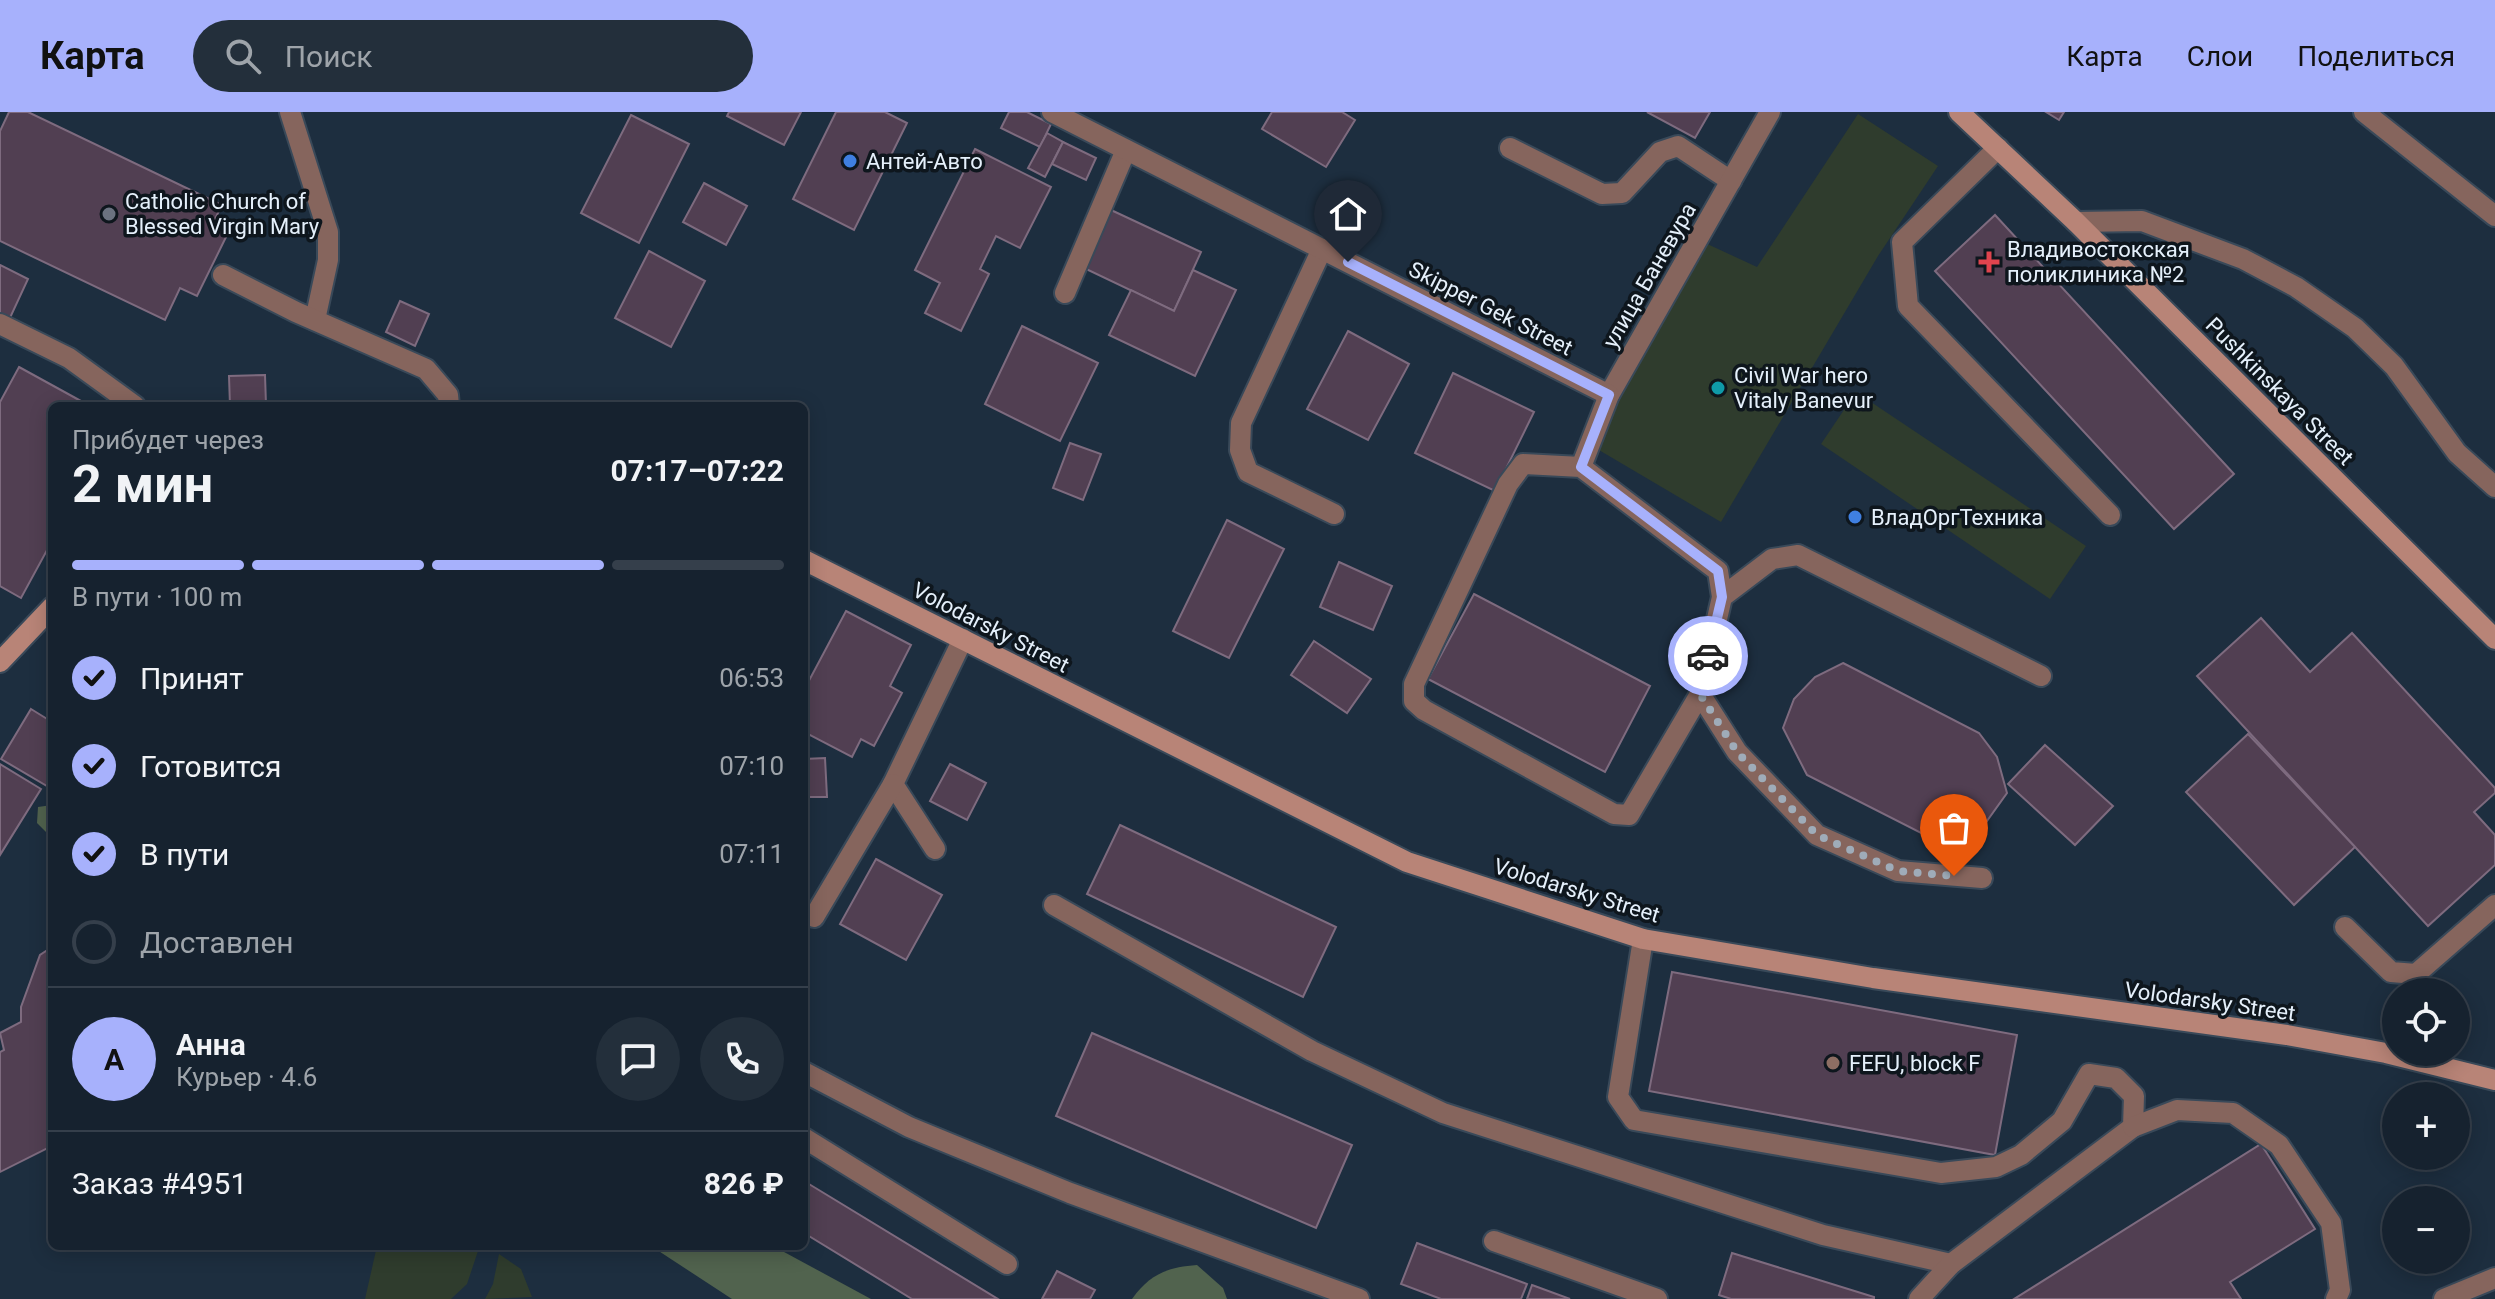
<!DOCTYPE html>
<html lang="ru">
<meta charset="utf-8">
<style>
body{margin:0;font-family:Roboto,sans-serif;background:#232f3b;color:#f1f3f6;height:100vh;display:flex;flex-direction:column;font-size:30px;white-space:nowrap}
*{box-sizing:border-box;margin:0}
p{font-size:26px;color:#9ea4aa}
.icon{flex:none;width:44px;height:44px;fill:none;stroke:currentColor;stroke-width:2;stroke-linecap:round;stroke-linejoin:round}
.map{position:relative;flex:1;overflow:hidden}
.side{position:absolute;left:48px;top:290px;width:760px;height:848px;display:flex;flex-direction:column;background:#16222f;border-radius:12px;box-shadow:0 4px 20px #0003,0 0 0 2px #353f4b}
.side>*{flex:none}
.tools{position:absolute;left:2382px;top:866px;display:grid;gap:16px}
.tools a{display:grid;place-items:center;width:88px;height:88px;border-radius:50%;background:#16222f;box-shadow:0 4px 20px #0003,0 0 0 2px #353f4b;font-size:40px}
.pin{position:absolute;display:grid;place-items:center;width:68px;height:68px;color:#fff;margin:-82px -34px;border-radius:50% 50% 50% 0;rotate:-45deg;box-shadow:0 0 8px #0007}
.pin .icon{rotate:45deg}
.courier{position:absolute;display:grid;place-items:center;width:80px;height:80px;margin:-40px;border:6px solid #a7b1fc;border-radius:50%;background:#fff;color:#222;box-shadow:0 2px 10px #0007}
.overview em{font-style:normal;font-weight:700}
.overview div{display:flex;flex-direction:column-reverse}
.overview{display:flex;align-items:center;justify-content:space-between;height:136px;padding:0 24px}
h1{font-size:52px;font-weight:700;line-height:60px}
.bar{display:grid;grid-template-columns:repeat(4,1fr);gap:12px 8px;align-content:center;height:96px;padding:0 24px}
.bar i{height:10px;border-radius:6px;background:#353f4b}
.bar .selected{background:#a7b1fc}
.bar p{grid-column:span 4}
.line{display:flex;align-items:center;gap:20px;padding:0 24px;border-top:2px solid #353f4b}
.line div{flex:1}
.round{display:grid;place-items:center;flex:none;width:84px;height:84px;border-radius:42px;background:#232f3b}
ol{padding:0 24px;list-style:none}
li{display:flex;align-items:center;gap:24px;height:88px}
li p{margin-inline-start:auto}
li .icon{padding:8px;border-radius:50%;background:#a7b1fc;color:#111;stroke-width:4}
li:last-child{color:#9ea4aa}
li i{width:44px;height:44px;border:4px solid #353f4b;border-radius:50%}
header{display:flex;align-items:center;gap:48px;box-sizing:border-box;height:112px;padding:0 40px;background:#a7b1fc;color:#111}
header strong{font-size:38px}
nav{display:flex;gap:44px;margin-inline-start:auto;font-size:28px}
.search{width:560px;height:72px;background:#232f3b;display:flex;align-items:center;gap:20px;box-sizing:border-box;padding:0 28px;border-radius:44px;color:#9ea4aa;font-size:30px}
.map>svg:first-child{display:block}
.green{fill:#2f3c2d}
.forest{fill:#51634e}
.building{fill:#513f52;stroke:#7e6b7f;stroke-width:2}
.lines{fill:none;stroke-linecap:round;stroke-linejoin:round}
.lane-casing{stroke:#394959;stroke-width:24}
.street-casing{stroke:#394959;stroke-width:24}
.secondary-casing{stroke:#394959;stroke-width:24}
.lane{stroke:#86655d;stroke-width:20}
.street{stroke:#86655d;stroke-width:20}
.secondary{stroke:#b88477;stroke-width:20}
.done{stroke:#9facb9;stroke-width:8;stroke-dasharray:0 14.4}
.route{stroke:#a7b1fc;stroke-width:10}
.shop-dot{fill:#3f7fe0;stroke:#0e161d;stroke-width:3}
.worship-dot{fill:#6b7280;stroke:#0e161d;stroke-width:3}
.health-dot{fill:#e0444e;stroke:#0e161d;stroke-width:3}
.culture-dot{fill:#0f9aa8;stroke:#0e161d;stroke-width:3}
.education-dot{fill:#8d6e63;stroke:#0e161d;stroke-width:3}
.labels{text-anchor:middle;stroke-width:7;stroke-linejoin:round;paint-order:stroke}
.poi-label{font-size:22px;fill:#e5f0fb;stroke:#0e161d;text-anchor:start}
.street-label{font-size:22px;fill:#e5f0fb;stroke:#0e161d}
</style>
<header>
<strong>Карта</strong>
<div class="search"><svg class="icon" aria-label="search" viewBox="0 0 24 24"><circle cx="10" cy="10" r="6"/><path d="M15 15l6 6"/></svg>Поиск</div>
<nav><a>Карта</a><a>Слои</a><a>Поделиться</a></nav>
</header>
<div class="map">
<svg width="2495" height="1187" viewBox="0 0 2495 1187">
<rect width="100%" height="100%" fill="#1d2e3f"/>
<!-- green -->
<g class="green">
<polygon points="1858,2 1938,54 1878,144 1721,410 1587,331 1703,130 1757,155"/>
<polygon points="1856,280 2086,434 2050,487 1821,332"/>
<polygon points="377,1134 478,1134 478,1139 467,1172 451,1187 365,1187"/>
<polygon points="499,1142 521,1157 532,1185 485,1187 493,1172"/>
</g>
<!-- forest -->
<g class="forest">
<polygon points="52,693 52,726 37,711 38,695"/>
<polygon points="651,1134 773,1134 871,1187 732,1187"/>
<path d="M1197,1153L1223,1176L1227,1187H1132C1149,1163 1167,1155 1197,1153Z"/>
</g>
<!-- building -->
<g class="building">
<polygon points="9,0 28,0 222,93 213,111 229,119 197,184 180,176 165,208 0,129 0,19"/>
<polygon points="729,0 801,0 784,33 727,4"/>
<polygon points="836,0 885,0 907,11 854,118 793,87"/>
<polygon points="1009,0 1027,0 1051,12 1040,35 1001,16"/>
<polygon points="1272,0 1342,0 1355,8 1326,55 1262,17"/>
<polygon points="1647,0 1710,0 1695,26"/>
<polygon points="2046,0 2064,0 2059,8"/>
<polygon points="631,3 689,32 639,131 581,101"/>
<polygon points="1047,21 1063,30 1045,65 1028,56"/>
<polygon points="1063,30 1096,46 1086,68 1052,52"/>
<polygon points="975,37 1051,75 1020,136 996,124 980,157 989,162 961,219 925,201 940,171 915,158"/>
<polygon points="704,71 747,94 726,133 683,110"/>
<polygon points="1111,98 1201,140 1174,199 1084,156"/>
<polygon points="1995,103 2234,362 2174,417 1935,159"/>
<polygon points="649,139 705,169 671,235 615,206"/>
<polygon points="0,153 28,167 9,208 0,204"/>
<polygon points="1193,158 1236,178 1195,264 1109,223 1131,178 1174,199"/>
<polygon points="400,189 429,202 415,234 386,220"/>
<polygon points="1022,214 1098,251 1060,329 985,292"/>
<polygon points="1348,219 1409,252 1368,328 1307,297"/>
<polygon points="19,255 90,294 52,294 52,429 21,486 0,474 0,290"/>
<polygon points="1453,261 1534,300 1495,379 1415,341"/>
<polygon points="265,263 266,293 230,294 229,264"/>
<polygon points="1070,331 1101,342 1083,388 1053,376"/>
<polygon points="1227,408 1284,437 1229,546 1173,519"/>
<polygon points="1339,450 1392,474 1373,518 1320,495"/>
<polygon points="1474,482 1650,574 1605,660 1428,567"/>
<polygon points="846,499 911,533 890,574 902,581 874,634 861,627 852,645 804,620 804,578"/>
<polygon points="2261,506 2310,560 2352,521 2495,676 2495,681 2474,700 2495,723 2495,753 2428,814 2197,564"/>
<polygon points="1314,529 1371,567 1347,601 1291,563"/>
<polygon points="1843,551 1979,621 1997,645 2007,681 1979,720 1929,725 1807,663 1783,616 1794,587 1815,565"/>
<polygon points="31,597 52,610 52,677 1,647"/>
<polygon points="2248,622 2355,735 2294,793 2186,680"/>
<polygon points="2045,633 2113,694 2075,733 2008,672"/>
<polygon points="825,646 827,685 804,685 804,647"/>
<polygon points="0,652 41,677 0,743"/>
<polygon points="950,652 986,671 967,708 930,689"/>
<polygon points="1120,713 1336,815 1303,885 1087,782"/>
<polygon points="876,747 942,783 906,848 840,812"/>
<polygon points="52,835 52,1034 0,1060 0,940 4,938 0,921 21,910 21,895 40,843"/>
<polygon points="1672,860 2017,923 1995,1043 1649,979"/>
<polygon points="1092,921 1352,1033 1316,1116 1056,1004"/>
<polygon points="2261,1032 2315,1117 2230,1170 2241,1187 2014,1187"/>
<polygon points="804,1069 998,1187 912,1187 804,1121"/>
<polygon points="1417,1131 1527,1172 1521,1187 1441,1187 1401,1172"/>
<polygon points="1732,1141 1874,1185 1874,1187 1731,1187 1719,1183"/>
<polygon points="1057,1159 1095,1178 1090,1187 1042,1187"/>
<polygon points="1532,1173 1570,1187 1527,1187"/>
</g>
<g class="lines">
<!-- lane casing -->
<g class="lane-casing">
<g id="lane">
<polyline points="290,0 328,120 328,148 315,208"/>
<polyline points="2364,0 2495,104"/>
<polyline points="1510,36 1602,82 1622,81 1660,40 1678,34 1731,69"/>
<polyline points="1998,36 1902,130 1908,194 2110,403"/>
<polyline points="2076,110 2142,109 2243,147 2296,175 2355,216 2394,254 2457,341 2495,375"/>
<polyline points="1322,137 1241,311 1240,338 1248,360 1334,402"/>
<polyline points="223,163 296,200 426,257 448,283 449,294"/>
<polyline points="1065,181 1126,38"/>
<polyline points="0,212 69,246 135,294"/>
<polygon points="1523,352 1581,355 1718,459 1722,485 1700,582 1629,703 1614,702 1424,598 1414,589 1414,572 1508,372"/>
<polyline points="1581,355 1609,283 1770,0"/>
<polyline points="1722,485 1772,447 1798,443 2041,564"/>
<polyline points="1700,582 1737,640 1817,723 1898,759 1982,766"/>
<polyline points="935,737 893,672 963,527"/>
<polyline points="1054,793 1312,939 1443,1001 1823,1123 1951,1152"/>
<polyline points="814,805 893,672"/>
<polyline points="2345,815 2391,860 2416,862 2495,793"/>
<polyline points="1643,827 1618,985 1634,1008 1941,1061 1996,1055 2021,1043 2062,1009 2089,962 2116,966 2134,984 2133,1015 1951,1152 1919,1187"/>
<polyline points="804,960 909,1015 1070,1081 1359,1187"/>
<polyline points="2133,1015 2177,998 2233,1001 2279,1033 2331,1111 2340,1178 2336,1187"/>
<polyline points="804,1026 1007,1152"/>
<polyline points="1494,1129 1657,1187"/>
<polyline points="2444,1187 2495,1166"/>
</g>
</g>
<!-- street casing -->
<g class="street-casing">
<polyline id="street" points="1052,0 1609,283"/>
</g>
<!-- secondary casing -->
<g class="secondary-casing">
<g id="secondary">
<polyline points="1959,0 2076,110 2495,527"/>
<polyline points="804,448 1407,750 1643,827 1873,866 2287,923 2386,941 2495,968"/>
<polyline points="0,550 52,495"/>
</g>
</g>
<!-- lane -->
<use href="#lane" class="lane"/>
<!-- street -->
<use href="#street" class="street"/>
<!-- secondary -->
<use href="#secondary" class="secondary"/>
</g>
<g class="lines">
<!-- done -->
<polyline class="done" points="1708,544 1700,582 1737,640 1817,723 1898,759 1954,764"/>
<!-- route -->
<polyline class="route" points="1348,150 1609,283 1581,355 1718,459 1722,485 1708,544"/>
</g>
<!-- markers -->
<g class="shop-dot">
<circle cx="850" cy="49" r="8"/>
<circle cx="1855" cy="405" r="8"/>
</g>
<circle class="worship-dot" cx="109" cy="102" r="8"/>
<path class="health-dot" d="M1985 138h8v8h8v8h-8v8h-8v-8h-8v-8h8z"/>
<circle class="culture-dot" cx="1718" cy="276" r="8"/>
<circle class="education-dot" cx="1833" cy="951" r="8"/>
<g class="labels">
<!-- poi labels -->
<g class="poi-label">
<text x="866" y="57">Антей-Авто</text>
<text x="125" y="97">Catholic Church of<tspan x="125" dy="25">Blessed Virgin Mary</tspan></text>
<text x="2007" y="145">Владивостокская<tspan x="2007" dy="25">поликлиника №2</tspan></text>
<text x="1734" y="271">Civil War hero<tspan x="1734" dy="25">Vitaly Banevur</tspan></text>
<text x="1871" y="413">ВладОргТехника</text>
<text x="1849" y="959">FEFU, block F</text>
</g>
<!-- street labels -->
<g class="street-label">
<text transform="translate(1649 163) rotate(-60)" y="8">улица Баневура</text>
<text transform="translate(1491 196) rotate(27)" y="8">Skipper Gek Street</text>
<text transform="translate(2280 279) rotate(45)" y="8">Pushkinskaya Street</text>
<text transform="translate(991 515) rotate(27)" y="8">Volodarsky Street</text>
<text transform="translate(1577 778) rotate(17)" y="8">Volodarsky Street</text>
<text transform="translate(2210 889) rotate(8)" y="8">Volodarsky Street</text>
</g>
</g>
</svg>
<div class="tools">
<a><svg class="icon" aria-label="locate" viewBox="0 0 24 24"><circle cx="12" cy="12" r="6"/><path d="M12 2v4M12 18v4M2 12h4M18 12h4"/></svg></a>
<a>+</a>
<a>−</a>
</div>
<div class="pin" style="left:1954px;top:764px;background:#ea580c"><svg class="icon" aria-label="bag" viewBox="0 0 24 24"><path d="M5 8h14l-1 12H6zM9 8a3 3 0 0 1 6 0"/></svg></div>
<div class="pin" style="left:1348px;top:150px;background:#1f2937"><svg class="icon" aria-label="home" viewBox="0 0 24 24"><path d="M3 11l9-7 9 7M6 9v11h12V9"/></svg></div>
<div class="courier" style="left:1708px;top:544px"><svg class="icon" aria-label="car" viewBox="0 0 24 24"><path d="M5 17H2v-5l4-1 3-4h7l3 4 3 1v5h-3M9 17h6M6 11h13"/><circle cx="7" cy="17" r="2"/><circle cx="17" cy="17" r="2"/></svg></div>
<section class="side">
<div class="overview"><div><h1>2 мин</h1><p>Прибудет через</p></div><em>07:17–07:22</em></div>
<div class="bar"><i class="selected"></i><i class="selected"></i><i class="selected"></i><i></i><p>В пути · 100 m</p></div>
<ol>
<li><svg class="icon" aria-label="check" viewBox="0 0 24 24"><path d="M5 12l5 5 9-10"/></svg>Принят<p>06:53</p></li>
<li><svg class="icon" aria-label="check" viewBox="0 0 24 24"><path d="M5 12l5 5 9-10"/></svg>Готовится<p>07:10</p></li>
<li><svg class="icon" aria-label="check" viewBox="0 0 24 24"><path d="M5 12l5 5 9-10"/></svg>В пути<p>07:11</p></li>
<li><i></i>Доставлен</li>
</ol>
<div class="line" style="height:144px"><b class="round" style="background:#a7b1fc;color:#111">А</b><div><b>Анна</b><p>Курьер · 4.6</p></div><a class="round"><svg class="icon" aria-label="chat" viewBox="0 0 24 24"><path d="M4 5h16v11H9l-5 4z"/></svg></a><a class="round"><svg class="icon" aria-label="phone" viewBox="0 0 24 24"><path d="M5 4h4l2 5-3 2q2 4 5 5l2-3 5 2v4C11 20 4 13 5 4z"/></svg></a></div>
<div class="line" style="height:104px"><div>Заказ #4951</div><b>826 ₽</b></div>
</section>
</div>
